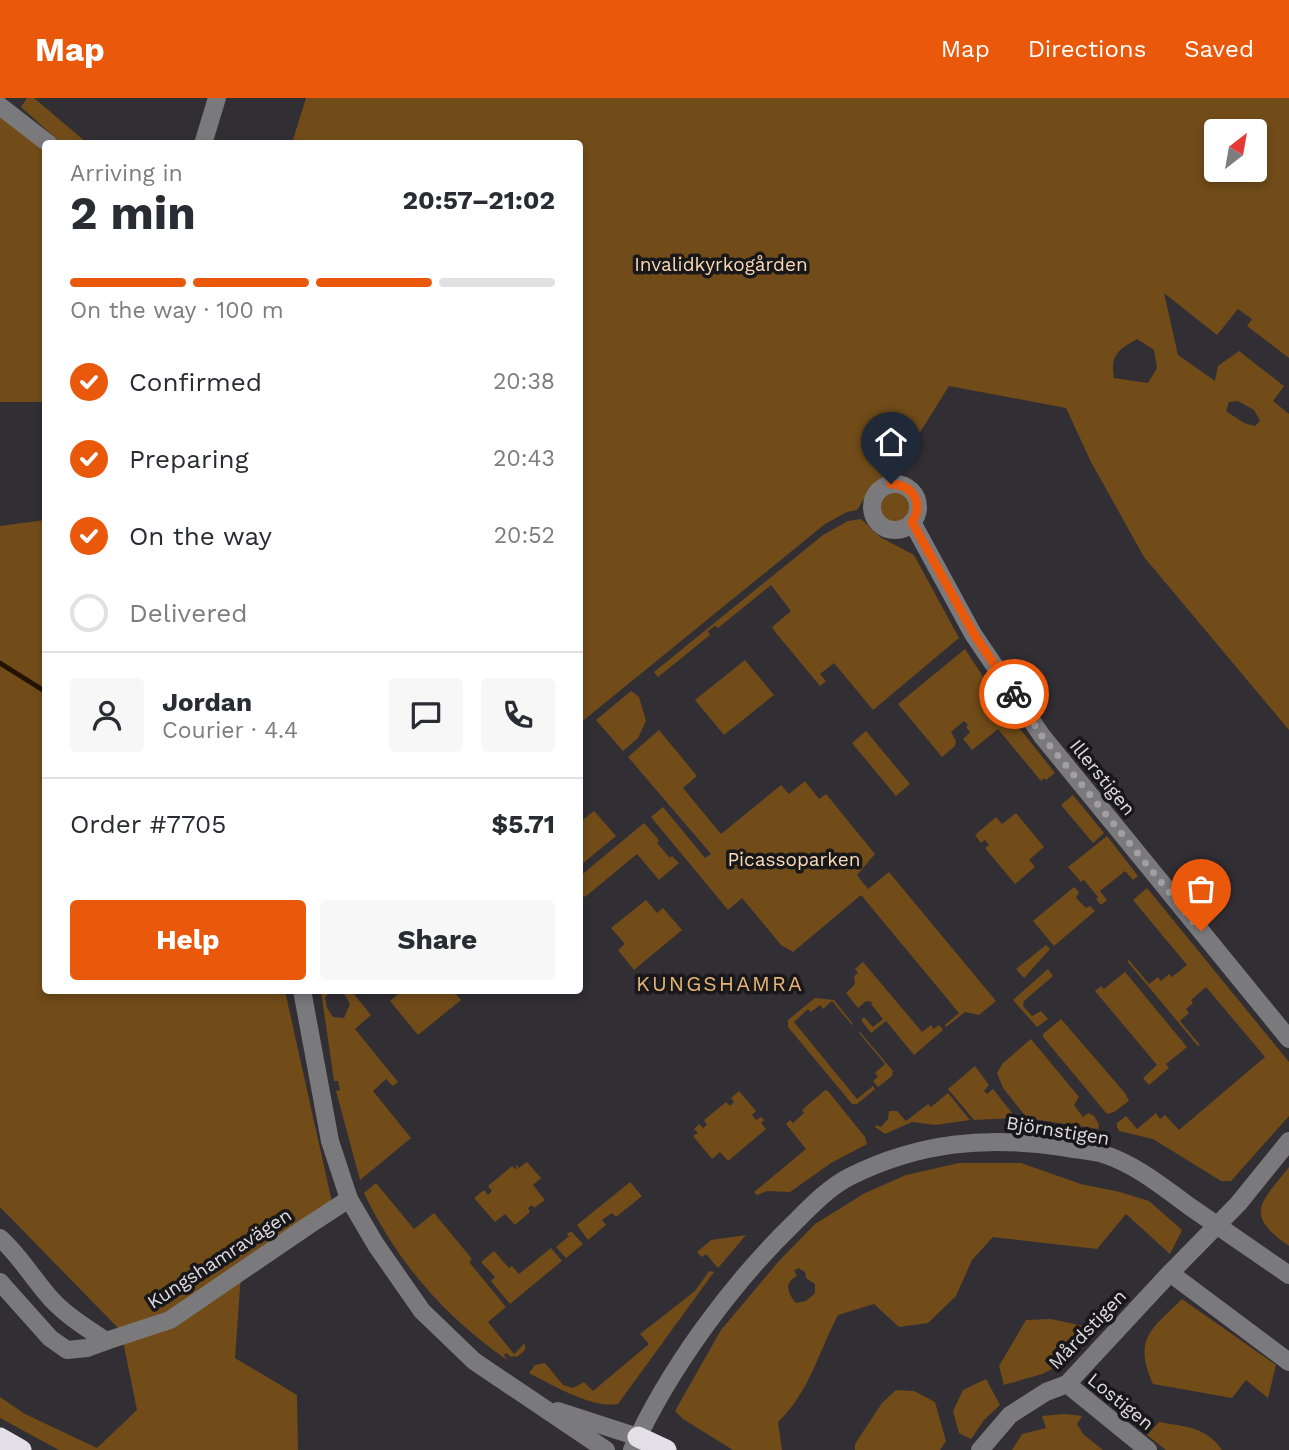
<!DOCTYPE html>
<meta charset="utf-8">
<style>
body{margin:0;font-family:"Work Sans",sans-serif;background:#f7f7f7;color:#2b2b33;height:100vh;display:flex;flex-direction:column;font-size:26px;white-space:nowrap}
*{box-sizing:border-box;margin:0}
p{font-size:23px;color:#7c7c81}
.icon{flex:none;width:38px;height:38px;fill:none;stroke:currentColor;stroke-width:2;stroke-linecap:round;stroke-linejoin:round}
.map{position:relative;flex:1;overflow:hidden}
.panel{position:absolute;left:42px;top:42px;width:541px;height:854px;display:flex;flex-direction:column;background:#fff;border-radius:7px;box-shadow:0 4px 10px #0003}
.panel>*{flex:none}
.needle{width:46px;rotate:31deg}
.tools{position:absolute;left:1204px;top:21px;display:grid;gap:14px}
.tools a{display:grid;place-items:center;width:63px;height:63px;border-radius:7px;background:#fff;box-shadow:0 4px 10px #0003;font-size:35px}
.pin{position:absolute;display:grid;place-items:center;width:60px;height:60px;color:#fff;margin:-72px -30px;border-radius:50% 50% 50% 0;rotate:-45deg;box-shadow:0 0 7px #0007}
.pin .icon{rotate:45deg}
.courier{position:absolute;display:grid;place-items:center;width:70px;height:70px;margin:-35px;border:5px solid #ea580c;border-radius:50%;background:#fff;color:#222;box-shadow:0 2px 9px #0007}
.overview em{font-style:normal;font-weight:700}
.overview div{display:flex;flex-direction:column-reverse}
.overview{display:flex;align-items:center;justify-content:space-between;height:119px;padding:0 28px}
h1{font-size:46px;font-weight:700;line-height:52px}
.bar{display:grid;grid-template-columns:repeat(4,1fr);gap:10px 7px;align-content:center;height:84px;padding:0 28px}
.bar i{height:9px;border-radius:5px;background:#e1e1e2}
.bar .selected{background:#ea580c}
.bar p{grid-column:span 4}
.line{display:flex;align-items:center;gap:18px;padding:0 28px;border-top:2px solid #e1e1e2}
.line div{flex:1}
.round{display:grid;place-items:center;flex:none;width:74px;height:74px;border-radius:7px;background:#f7f7f7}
ol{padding:0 28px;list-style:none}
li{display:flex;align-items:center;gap:21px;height:77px}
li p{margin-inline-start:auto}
li .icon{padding:7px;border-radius:50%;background:#ea580c;color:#fff;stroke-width:4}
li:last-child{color:#7c7c81}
li i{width:38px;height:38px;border:4px solid #e1e1e2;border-radius:50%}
.action{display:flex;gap:14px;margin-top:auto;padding:14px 28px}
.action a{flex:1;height:80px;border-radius:7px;background:#ea580c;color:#fff;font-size:28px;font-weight:700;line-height:80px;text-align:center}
.action a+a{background:#f7f7f7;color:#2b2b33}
header{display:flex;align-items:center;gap:42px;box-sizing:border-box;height:98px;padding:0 35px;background:#ea580c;color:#fff}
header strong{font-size:33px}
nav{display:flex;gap:38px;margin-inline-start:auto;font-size:24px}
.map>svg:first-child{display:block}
.green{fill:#714c19;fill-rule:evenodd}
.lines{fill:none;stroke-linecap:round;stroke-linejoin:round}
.stream{stroke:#241300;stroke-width:5}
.minor{stroke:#7a797c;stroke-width:18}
.highway{stroke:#e2dfe7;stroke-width:21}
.done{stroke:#a19fa4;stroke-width:7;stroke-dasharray:0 12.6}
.route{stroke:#ea580c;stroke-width:9}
.labels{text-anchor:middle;stroke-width:7;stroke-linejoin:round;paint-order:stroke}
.park-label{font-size:19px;fill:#f9dab6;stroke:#18171a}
.street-label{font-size:19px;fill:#dedce0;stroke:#18171a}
.neighbourhood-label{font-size:21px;letter-spacing:2px;fill:#e7b475;stroke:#18171a}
</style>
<header>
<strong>Map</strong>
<nav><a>Map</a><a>Directions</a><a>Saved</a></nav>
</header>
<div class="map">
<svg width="1289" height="1352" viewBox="0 0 1289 1352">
<rect width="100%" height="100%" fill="#312e34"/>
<!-- green -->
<g class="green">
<polygon points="27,0 34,0 87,45 61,45 21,9"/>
<path d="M306,0H1289V260L1247,228L1252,221L1238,211L1217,237L1164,195L1178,257L1215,283L1218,268L1239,253L1284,288L1273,303L1289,316V632L1144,459L1091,364L1066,310L949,288L897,371L900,377C874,376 869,394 857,412L847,414L825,426L579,626V46L292,45ZM1216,33H1255V72H1216ZM1137,241L1154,252L1157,270L1148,285L1114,280C1110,257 1118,252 1137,241ZM1238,303L1254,312L1260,323L1255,328L1244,325L1226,313L1229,304Z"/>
<polygon points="0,17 45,54 45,304 0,304"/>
<circle cx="894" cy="409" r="16"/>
<polygon points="861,421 880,439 914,457 959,540 873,612 834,565 820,576 826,583 820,588 776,535 772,529 791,513 771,487 718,530 715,528 708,533 710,537 658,579 654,574 823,437 848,423"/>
<polygon points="45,422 46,892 285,893 332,1104 242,1162 235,1260 297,1297 298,1352 59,1352 0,1320 0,1299 25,1316 97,1350 137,1312 121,1233 0,1109 0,428"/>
<polygon points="965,551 1005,612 1055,675 1046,682 1044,680 1041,683 998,631 972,652 963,641 970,634 966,629 968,627 964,623 951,634 956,643 955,648 942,659 898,606"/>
<polygon points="745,562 774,597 724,637 695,602"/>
<polygon points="631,593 639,599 646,623 638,640 623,653 596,622"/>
<polygon points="659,632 697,678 683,690 721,736 781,687 789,696 805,683 819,701 826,696 875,756 857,777 868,791 889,774 996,903 979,917 965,914 946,929 945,927 959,915 861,797 793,854 781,847 742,800 728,812 651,719 663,709 705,760 711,756 628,659"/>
<polygon points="866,633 910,686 896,698 852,645"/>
<polygon points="1073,697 1104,735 1093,745 1061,707"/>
<polygon points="594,713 616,738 582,766 579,763 579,725"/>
<polygon points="1016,715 1044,749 1029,762 1035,769 1015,786 985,750 989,747 985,742 981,745 975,737 996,719 1002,726"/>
<polygon points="644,725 659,742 657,745 670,760 672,758 679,765 659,782 637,756 585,799 583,797 579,800 579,779"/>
<polygon points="1107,738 1138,778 1133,782 1125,773 1100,793 1107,802 1101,807 1096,801 1098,799 1084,782 1081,784 1068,769"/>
<polygon points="1074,789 1079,794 1076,800 1086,810 1090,808 1095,813 1054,848 1033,823"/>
<polygon points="1147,790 1289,964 1289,1018 1231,1083 1221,1083 1153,1041 1119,1033 1117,1029 1117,1025 1126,1018 1137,1031 1156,1015 1160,1021 1165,1017 1179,1032 1265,959 1206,889 1191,902 1193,905 1186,911 1189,915 1180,923 1200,947 1198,948 1127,863 1129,862 1149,886 1158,879 1161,883 1169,876 1172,879 1187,867 1133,802"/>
<polygon points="646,802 657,815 663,810 682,832 634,872 618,852 625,846 611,830"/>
<polygon points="1046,847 1050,851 1024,880 1016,871"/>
<polygon points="863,864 922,934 931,927 934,931 939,927 943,932 914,957 886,923 871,935 861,922 864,919 873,929 883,921 871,906 872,904 866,903 858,910 846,895 855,886 854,878 858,875 855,871"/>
<polygon points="1048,871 1053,878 1024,903 1023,908 1032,918 1041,913 1048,921 1037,929 1013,902"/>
<polygon points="1125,874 1187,949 1166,966 1169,970 1149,987 1143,980 1157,967 1095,893 1101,888 1104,891"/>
<polygon points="403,892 453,893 461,902 418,937 390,903"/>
<polygon points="321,893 332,893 325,899 327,910 333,919 344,920 350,906 345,897 337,893 356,893 353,895 371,917 355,931 398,984 393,988 386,981 373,993 411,1040 360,1082 336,993 340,992 338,983 334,983"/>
<polygon points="815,900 834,902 853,926 852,927 832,903 823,911 820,907 811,914 808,911 794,924 857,1001 873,988 875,991 857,1006 852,1006 788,929 788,922"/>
<polygon points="1061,921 1125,995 1129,1003 1114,1014 1107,1016 1043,939 1043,936"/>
<polygon points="860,934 893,973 892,978 878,989 873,983 878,979 875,975 885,966 859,935"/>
<polygon points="1031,941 1079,999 1074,1007 1083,1019 1088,1015 1094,1018 1099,1027 1098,1031 1027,1020 1003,990 997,975 1003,965"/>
<polygon points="975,968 989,987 984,993 987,996 993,991 1016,1020 974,1022 948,991"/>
<polygon points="825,992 828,993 865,1039 867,1046 831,1065 790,1094 767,1093 757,1097 754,1094 806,1051 786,1026 790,1022 793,1025 804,1015 802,1012"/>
<polygon points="739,993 756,1013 752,1017 756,1022 761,1019 764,1022 761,1025 766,1031 728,1063 720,1054 712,1061 693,1038 698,1035 694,1031 699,1026 703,1030 707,1027 704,1022 726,1004 730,1008 734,1004 731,1000"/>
<polygon points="948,995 970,1022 935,1027 912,1024 885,1036 875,1029 876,1027 881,1029 888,1021 889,1013 897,1013 906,1023 928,1006 931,1009"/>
<polygon points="527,1064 541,1080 533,1087 545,1102 534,1110 532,1107 528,1110 530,1114 515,1127 505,1116 495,1124 474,1100 484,1092 488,1097 492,1093 488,1088 512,1068 517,1072 515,1066 519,1070"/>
<path d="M959,1065H1021L1081,1086L1120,1094L1149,1103L1182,1132L1170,1156L1126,1116L1097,1151L993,1139L972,1162L956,1198L928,1225L899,1229L874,1206L838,1217C819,1253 809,1295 778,1324L782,1352H733L683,1321L675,1313L721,1232L779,1163L815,1126L865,1095L906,1077ZM798,1170L805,1174L806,1180L815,1186V1195L806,1203L796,1205C788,1196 783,1185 797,1178L794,1173Z"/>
<path d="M1289,1069V1148C1243,1116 1261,1105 1289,1069Z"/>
<polygon points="630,1084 642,1098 616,1119 612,1115 602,1122 606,1127 588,1142 577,1127"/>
<path d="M376,1085L414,1131L434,1115L472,1161L469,1164L506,1209L488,1224L514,1256L525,1245V1252L517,1259L514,1258L511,1259L506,1255L504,1257L507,1262C444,1218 397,1164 364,1095Z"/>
<polygon points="571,1133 583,1146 566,1160 556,1149 569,1138 567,1136"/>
<polygon points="746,1137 718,1170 706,1156 702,1159 697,1154 711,1142"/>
<polygon points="551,1150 562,1163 510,1206 491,1183 495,1179 481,1164 494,1153 509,1170 512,1168 519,1176"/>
<path d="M709,1173L714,1174L618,1306C593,1311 552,1287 529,1275L535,1267L545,1265L563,1287L573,1290L584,1284L593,1293L649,1246L640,1236L695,1193Z"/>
<path d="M1182,1201L1276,1267L1268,1300L1246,1282L1232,1300L1153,1286C1133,1240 1151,1232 1182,1201Z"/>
<polygon points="1051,1221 1088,1229 1062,1266 1042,1276 1004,1287 999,1268 1026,1222"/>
<polygon points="986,1281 1000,1307 984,1322 971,1341 959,1335 953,1313 963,1292"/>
<polygon points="896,1292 914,1293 935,1304 946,1343 940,1352 855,1352 855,1346 882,1305"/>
<polygon points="1065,1316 1082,1318 1077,1326 1083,1336 1103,1352 1012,1352 1022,1336 1046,1330 1042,1318"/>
<path d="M1159,1324C1186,1329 1205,1328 1222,1352H1166L1147,1337Z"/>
</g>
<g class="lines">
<!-- stream -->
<polyline class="stream" points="0,565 46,594"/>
<!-- minor -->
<g class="minor">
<polyline points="0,8 49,46"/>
<polyline points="203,46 217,0"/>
<circle cx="895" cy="409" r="23"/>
<polyline points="912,424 973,536 1042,638 1289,941"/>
<polyline points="302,892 330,1043 349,1101 376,1147 422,1213 474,1263 606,1352"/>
<path d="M0,1140C18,1156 30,1176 46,1195C62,1215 85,1229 106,1243L87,1250L67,1252L50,1240L0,1184"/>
<polyline points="1170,1175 1289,1264"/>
<polyline points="106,1243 170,1222 309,1127 349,1101"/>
<polyline points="1067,1286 1148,1352"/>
<polyline points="558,1313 638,1339"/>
<path d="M632,1352C668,1272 731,1186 794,1125C811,1108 829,1089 851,1078C920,1044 986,1038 1062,1049C1075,1052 1091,1052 1103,1056C1135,1066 1163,1089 1189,1108C1222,1131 1256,1154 1289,1177"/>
<polyline points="980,1352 1010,1317 1046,1294 1067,1286 1170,1175 1238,1106 1289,1043"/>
</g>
<!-- highway -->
<g class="highway">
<polyline points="638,1339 666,1352"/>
<polyline points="0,1340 21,1352"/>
</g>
</g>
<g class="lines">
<!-- done -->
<polyline class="done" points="1014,596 1042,638 1201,833"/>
<!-- route -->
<path class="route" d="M891,386C913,387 924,405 912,424L974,536L1014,596"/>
</g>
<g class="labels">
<!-- park labels -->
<g class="park-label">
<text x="721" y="173">Invalidkyrkogården</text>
<text x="794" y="768">Picassoparken</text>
</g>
<!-- street labels -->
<g class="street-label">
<text transform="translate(1103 679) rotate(51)" y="7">Illerstigen</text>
<text transform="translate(1058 1032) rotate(9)" y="7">Björnstigen</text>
<text transform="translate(219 1160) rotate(-33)" y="7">Kungshamravägen</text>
<text transform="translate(1087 1231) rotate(-46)" y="7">Mårdstigen</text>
<text transform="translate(1121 1303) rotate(39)" y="7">Lostigen</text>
</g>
<!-- neighbourhood labels -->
<g class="neighbourhood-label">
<text x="720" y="893">KUNGSHAMRA</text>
</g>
</g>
</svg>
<div class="tools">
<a><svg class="needle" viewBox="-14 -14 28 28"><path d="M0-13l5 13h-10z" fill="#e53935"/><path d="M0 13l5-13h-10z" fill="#7c7c81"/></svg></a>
</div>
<div class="pin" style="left:1201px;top:833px;background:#ea580c"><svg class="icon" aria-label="bag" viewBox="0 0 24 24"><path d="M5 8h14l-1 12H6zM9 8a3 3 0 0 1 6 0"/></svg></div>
<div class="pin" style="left:891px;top:386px;background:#1f2937"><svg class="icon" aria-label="home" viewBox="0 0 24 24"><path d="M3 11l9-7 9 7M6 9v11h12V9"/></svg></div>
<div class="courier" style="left:1014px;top:596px"><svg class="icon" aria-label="bike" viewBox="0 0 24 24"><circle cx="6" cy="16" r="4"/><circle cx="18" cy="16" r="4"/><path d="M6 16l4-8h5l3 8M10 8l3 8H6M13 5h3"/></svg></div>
<section class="panel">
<div class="overview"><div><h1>2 min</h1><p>Arriving in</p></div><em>20:57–21:02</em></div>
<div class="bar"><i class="selected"></i><i class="selected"></i><i class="selected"></i><i></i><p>On the way · 100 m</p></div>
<ol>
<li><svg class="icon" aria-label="check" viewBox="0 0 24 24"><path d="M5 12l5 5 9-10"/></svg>Confirmed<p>20:38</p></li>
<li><svg class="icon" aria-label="check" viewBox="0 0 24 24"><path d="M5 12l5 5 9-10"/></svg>Preparing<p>20:43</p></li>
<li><svg class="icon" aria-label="check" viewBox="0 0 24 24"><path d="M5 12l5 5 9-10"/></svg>On the way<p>20:52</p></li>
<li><i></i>Delivered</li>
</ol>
<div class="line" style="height:126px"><a class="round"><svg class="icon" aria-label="person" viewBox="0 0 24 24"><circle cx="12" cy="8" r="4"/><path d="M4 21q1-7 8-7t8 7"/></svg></a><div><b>Jordan</b><p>Courier · 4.4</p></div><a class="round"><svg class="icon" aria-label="chat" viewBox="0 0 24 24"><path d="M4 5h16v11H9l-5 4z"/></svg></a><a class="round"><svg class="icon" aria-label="phone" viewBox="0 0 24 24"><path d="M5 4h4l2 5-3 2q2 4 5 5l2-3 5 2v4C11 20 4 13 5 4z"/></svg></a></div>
<div class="line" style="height:91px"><div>Order #7705</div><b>$5.71</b></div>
<div class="action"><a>Help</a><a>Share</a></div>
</section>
</div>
